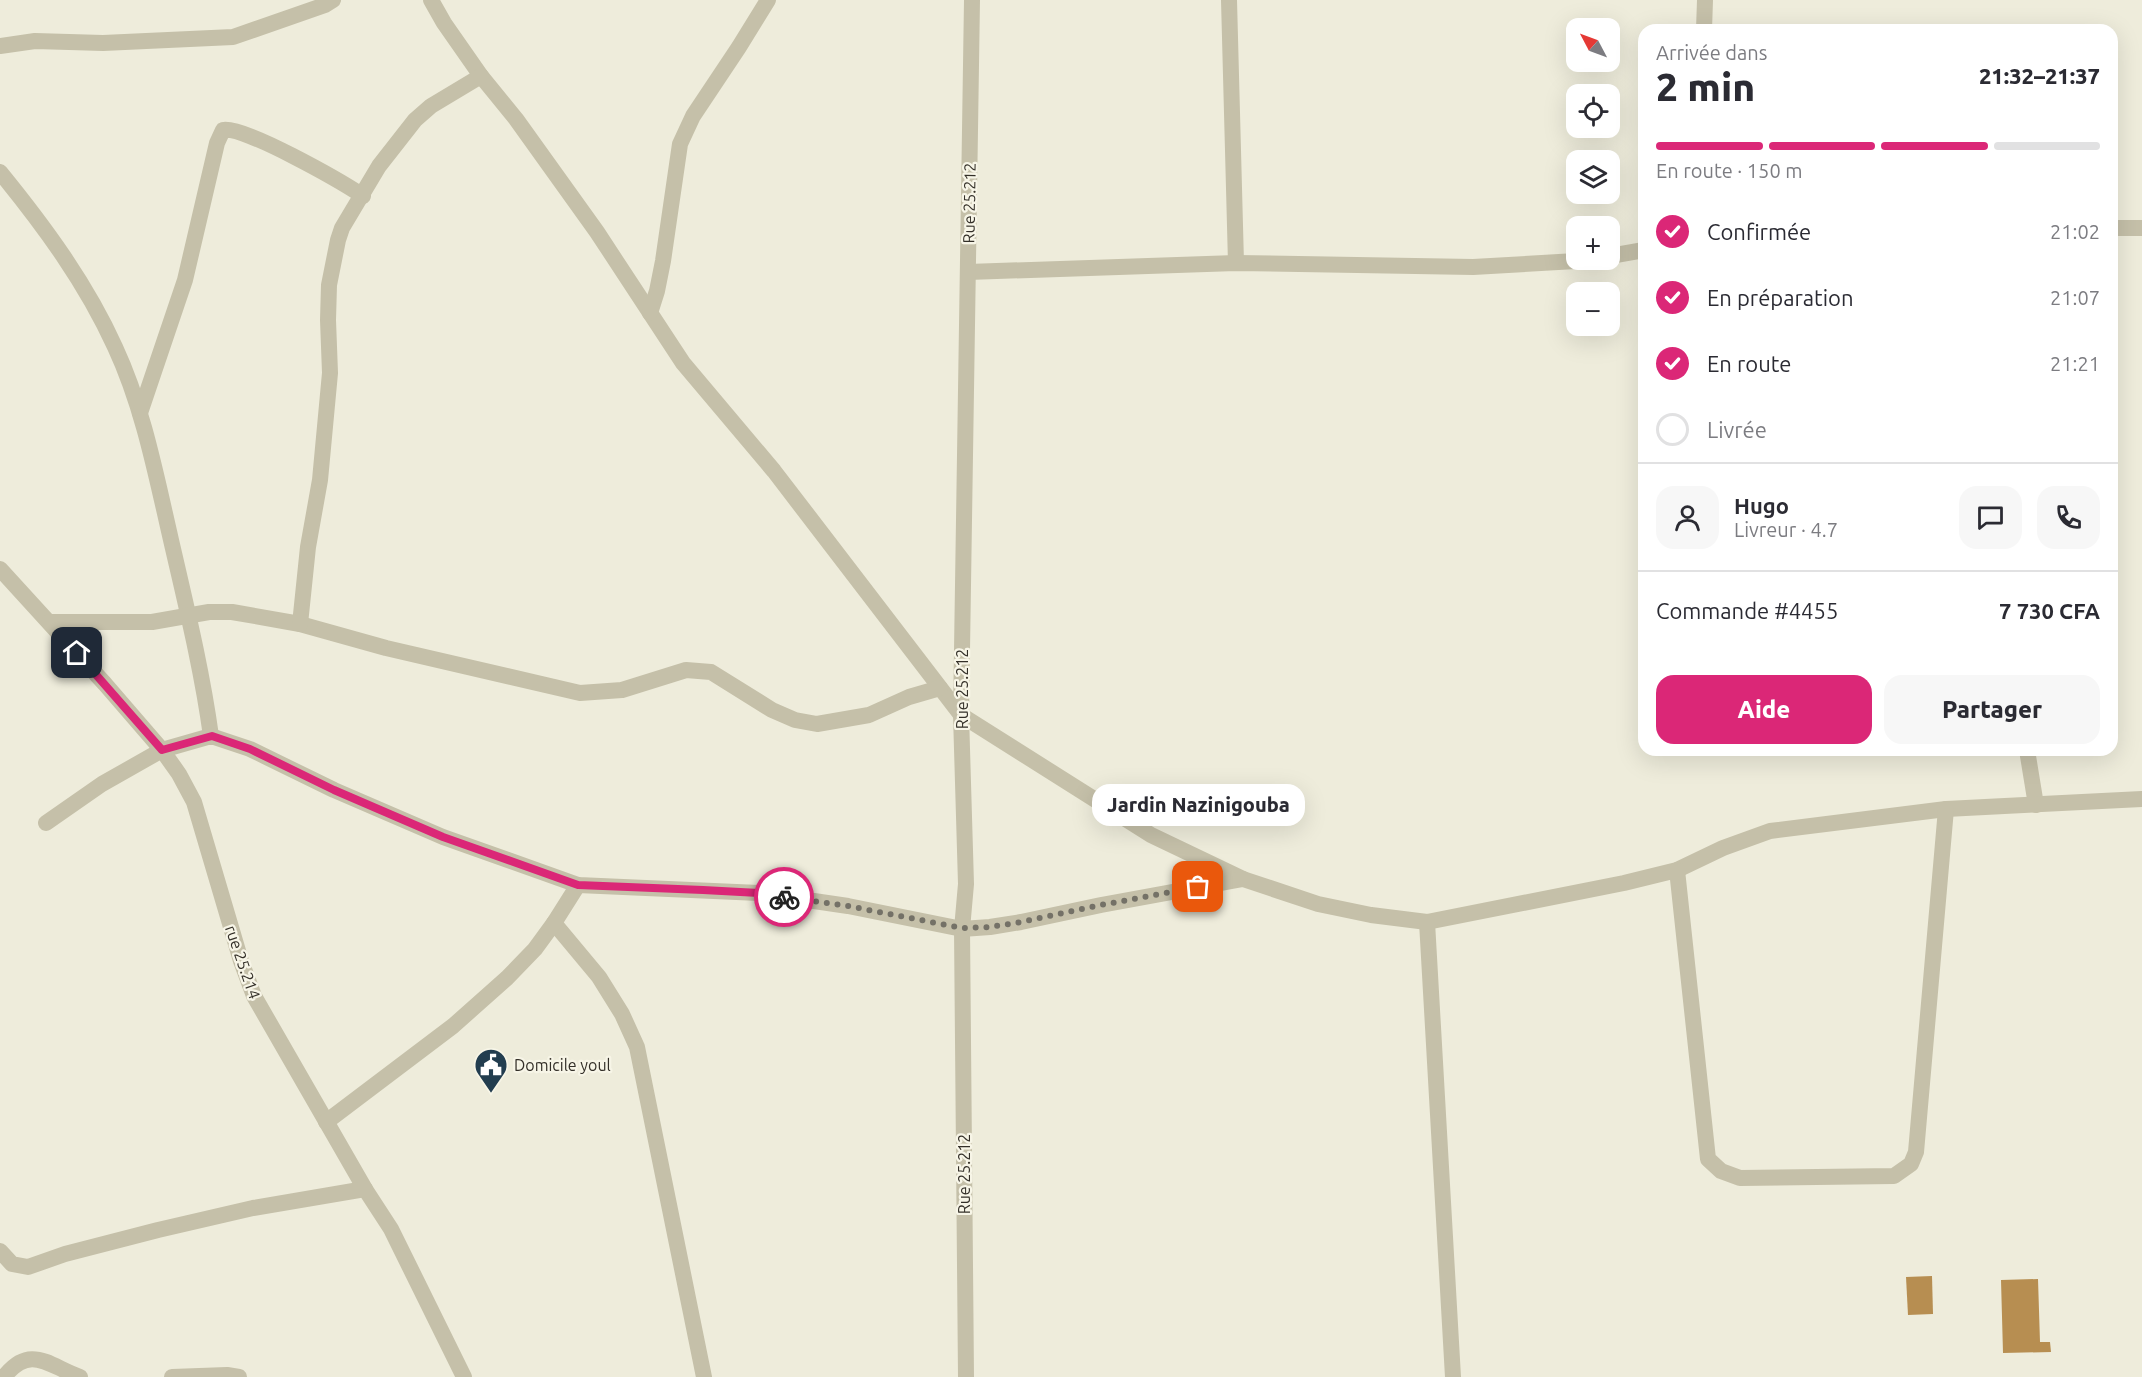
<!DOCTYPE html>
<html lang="fr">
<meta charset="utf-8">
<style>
body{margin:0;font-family:Ubuntu,sans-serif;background:#f7f7f7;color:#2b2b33;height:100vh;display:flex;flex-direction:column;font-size:22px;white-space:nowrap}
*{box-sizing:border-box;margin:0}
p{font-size:20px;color:#7c7c81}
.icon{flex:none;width:33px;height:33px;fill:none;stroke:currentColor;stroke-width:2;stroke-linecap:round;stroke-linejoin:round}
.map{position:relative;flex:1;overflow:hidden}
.side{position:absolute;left:1638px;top:24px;width:480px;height:732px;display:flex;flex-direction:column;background:#fff;border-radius:18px;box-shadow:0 6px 24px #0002}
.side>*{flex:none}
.needle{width:39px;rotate:311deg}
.controls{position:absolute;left:1566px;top:18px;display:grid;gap:12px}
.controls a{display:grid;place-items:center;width:54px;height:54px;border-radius:12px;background:#fff;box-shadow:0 6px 24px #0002;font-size:30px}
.pin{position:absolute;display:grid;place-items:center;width:51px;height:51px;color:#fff;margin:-26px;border-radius:12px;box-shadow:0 3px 9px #0006}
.courier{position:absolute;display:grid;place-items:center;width:60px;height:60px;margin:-30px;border:4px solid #db2777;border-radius:50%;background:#fff;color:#222;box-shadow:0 2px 8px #0007}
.bubble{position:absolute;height:42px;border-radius:18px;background:#fff;box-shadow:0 6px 24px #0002;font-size:20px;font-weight:800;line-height:42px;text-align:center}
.overview em{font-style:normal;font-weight:800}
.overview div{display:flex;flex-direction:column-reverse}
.overview{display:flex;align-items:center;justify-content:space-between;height:102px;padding:0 18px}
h1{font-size:39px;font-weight:800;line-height:45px}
.bar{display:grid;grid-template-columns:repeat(4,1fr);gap:9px 6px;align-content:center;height:72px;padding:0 18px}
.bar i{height:8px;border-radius:4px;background:#e1e1e2}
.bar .current{background:#db2777}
.bar p{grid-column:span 4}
.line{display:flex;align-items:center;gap:15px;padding:0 18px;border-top:2px solid #e1e1e2}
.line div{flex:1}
.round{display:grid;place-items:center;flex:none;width:63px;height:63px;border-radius:18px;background:#f7f7f7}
ol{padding:0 18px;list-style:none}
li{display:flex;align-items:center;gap:18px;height:66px}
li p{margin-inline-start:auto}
li .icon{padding:6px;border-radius:50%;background:#db2777;color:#fff;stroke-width:4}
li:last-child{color:#7c7c81}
li i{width:33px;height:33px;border:3px solid #e1e1e2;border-radius:50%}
.cta{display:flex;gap:12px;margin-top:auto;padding:12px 18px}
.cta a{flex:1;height:69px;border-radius:18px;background:#db2777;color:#fff;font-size:24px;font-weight:800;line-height:69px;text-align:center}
.cta a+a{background:#f7f7f7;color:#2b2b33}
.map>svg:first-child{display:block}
.building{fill:#b78e51}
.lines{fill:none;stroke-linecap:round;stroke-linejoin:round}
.minor{stroke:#c5c0a9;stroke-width:16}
.done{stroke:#747167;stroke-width:6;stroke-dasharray:0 10.8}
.route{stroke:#db2777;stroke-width:8}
.labels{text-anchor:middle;stroke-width:4.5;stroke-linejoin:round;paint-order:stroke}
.street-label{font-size:16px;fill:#332f28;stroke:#f7f5e7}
.poi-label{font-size:16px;fill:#332f28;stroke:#f7f5e7;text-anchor:start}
</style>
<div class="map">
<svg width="2142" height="1377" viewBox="0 0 2142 1377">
<rect width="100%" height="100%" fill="#eeecdb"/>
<!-- building -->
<g class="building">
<polygon points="1932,1276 1933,1314 1908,1315 1906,1277"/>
<polygon points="2038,1279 2040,1342 2050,1342 2051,1352 2003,1353 2001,1280"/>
</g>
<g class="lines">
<!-- minor -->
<g class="minor">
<polyline points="431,0 444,23 481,76 516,119 597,232 683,363 774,471 961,715 1151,835 1243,879"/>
<polyline points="1229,0 1236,263"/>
<polyline points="1704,30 1705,0"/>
<polyline points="0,46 35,41 103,43 233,37 325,5 333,0"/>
<path d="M0,172C44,226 86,283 115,347C143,407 156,475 171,540C186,605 202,670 211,736"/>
<polyline points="2112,228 2142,228"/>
<polyline points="1610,256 1644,250"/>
<polyline points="968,272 1236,263 1473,267 1593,260"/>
<polyline points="650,313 657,291 663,261 680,144 693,116 739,47 768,0"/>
<path d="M140,413L185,280L217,143L223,130C243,125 342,182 363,196"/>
<polyline points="0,569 105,684 162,750 179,774 194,802 241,961 254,996 365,1189 391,1229 464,1377"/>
<polyline points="49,622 152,622 209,612 232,612 300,624 386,648 580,693 622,690 686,670 711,672 772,710 795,720 817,724 869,715 909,697 940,688"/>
<polyline points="300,624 308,547 320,480 330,373 328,320 329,285 338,240 342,228 379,166 415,120 431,106 481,76"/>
<polyline points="2027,750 2036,805"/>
<polyline points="46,823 102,784 162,750 211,736 250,749 334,790 443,837 578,885 759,893 848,906 962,929 990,927 1021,922 1101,905 1243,879 1318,904 1371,915 1427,922 1624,883 1677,870 1723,848 1770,831 1946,809 2142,799"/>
<polyline points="1677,870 1708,1159 1721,1171 1740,1178 1894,1176 1911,1164 1916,1152 1946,809"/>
<polyline points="1427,922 1453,1377"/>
<polyline points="554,923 599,977 622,1014 637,1047 704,1377"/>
<polyline points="326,1122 453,1026 507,978 535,949 554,923 578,885"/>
<polyline points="0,1251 12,1264 28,1267 65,1254 158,1230 253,1208 365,1189"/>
<path d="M4,1377C30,1343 49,1366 80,1377"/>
<polyline points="172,1377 227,1375 239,1377"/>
<polyline points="966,1377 962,929 966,884 961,715 972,0"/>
</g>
</g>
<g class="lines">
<!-- done -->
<polyline class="done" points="784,897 848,906 962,928 990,927 1021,922 1101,905 1198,887"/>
<!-- route -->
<polyline class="route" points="77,653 162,750 212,736 250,749 334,790 443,837 578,885 703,890 759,893 784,897"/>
</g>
<!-- icons -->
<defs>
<g id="civic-pin" transform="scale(1.725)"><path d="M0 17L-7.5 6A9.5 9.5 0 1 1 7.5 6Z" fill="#223d4f" stroke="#f7f5e7"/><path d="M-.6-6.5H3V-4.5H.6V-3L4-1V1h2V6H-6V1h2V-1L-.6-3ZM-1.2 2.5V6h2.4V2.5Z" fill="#fff"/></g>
</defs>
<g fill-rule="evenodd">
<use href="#civic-pin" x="491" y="1065"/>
</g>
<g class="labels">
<!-- street labels -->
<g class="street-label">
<text transform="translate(969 203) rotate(-89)" y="6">Rue 25.212</text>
<text transform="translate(962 689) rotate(-90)" y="6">Rue 25.212</text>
<text transform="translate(243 962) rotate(71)" y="6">rue 25.214</text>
<text transform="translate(964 1174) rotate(-90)" y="6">Rue 25.212</text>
</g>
<!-- poi labels -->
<g class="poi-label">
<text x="514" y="1071">Domicile youl</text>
</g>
</g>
</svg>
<div class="controls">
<a><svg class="needle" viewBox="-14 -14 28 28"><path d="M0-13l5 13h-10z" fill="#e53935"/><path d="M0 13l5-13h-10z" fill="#7c7c81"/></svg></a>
<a><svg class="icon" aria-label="locate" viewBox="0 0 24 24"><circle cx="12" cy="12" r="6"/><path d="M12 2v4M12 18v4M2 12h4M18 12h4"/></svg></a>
<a><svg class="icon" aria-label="layers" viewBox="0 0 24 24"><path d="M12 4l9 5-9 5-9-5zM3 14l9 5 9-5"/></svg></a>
<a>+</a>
<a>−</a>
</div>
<div class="pin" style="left:1198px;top:887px;background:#ea580c"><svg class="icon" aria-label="bag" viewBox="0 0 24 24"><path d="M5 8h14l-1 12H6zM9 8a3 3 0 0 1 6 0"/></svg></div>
<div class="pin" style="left:77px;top:653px;background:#1f2937"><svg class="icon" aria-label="home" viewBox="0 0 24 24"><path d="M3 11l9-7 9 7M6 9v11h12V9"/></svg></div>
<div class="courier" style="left:784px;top:897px"><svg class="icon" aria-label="bike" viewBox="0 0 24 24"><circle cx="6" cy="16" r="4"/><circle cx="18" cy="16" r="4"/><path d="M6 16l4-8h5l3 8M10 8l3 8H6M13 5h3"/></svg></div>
<div class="bubble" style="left:1092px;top:784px;width:213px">Jardin Nazinigouba</div>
<section class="side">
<div class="overview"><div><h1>2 min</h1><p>Arrivée dans</p></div><em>21:32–21:37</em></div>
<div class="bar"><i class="current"></i><i class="current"></i><i class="current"></i><i></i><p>En route · 150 m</p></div>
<ol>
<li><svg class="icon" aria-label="check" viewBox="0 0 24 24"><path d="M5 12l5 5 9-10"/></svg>Confirmée<p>21:02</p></li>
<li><svg class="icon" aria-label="check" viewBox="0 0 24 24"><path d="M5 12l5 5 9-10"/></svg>En préparation<p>21:07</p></li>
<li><svg class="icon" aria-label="check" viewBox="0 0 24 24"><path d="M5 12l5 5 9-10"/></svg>En route<p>21:21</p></li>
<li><i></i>Livrée</li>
</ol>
<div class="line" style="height:108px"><a class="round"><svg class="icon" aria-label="person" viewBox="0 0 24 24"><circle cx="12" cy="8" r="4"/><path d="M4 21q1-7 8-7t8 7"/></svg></a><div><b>Hugo</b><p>Livreur · 4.7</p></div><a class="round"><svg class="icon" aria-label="chat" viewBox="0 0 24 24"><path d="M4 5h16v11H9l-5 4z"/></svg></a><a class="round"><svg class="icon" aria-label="phone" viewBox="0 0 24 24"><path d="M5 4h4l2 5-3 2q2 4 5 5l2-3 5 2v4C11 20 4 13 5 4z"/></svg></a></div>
<div class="line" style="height:78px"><div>Commande #4455</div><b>7 730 CFA</b></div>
<div class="cta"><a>Aide</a><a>Partager</a></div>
</section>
</div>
